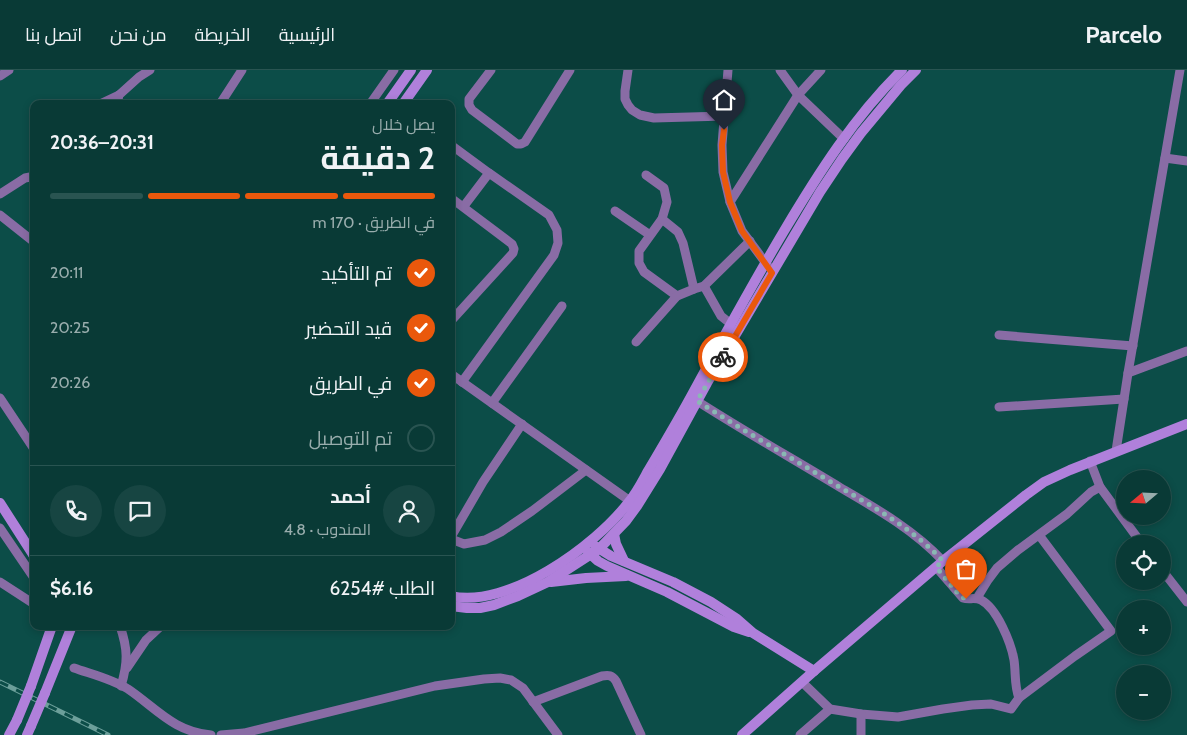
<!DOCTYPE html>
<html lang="ar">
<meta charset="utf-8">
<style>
body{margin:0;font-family:Cabin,Cairo,sans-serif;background:#174542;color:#f1f3f6;direction:rtl;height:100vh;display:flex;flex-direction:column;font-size:19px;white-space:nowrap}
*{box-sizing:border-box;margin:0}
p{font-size:16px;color:#99adad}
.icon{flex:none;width:28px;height:28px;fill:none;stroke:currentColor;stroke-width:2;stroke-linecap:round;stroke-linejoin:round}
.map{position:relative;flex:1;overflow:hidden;direction:ltr}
.details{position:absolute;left:30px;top:30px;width:425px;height:530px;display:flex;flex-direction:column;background:#093a36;border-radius:10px;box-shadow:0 2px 8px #0003,0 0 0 1px #295451;direction:rtl}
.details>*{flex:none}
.needle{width:32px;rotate:251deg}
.controls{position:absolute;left:1116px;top:400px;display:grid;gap:10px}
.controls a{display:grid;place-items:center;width:55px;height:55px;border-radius:50%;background:#093a36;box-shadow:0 2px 8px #0003,0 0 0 1px #295451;font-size:25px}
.pin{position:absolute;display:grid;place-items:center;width:42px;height:42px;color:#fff;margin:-51px -21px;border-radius:50% 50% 50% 0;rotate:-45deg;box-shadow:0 0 5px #0007}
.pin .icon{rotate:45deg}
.courier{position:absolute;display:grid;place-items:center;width:50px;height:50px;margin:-25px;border:4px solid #ea580c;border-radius:50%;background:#fff;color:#222;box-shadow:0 1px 6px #0007}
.headline em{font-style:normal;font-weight:700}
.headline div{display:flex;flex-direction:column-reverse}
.headline{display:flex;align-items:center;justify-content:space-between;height:85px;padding:0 20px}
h1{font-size:32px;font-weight:700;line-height:38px}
.bar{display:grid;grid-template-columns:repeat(4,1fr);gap:8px 5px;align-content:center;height:60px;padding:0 20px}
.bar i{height:6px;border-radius:4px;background:#295451}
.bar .active{background:#ea580c}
.bar p{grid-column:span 4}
.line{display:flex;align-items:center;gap:12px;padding:0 20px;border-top:1px solid #295451}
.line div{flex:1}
.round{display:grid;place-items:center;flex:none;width:52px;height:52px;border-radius:26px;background:#174542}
ol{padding:0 20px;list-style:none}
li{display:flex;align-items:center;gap:15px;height:55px}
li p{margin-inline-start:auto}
li .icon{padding:5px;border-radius:50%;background:#ea580c;color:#fff;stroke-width:4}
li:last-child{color:#99adad}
li i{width:28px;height:28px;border:2px solid #295451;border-radius:50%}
header{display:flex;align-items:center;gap:30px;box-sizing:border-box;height:70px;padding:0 25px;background:#093a36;border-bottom:1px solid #295451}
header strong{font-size:24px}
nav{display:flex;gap:28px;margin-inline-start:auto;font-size:18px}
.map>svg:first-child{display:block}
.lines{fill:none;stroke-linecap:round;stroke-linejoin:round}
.street{stroke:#896ca5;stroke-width:9}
.secondary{stroke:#b080db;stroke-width:10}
.rail-casing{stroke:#6c9f9a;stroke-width:5}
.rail{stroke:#0c4d48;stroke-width:3;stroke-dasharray:9;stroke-linecap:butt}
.secondary-bridge{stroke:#b080db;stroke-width:10}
.done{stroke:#89b8b3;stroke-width:5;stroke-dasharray:0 9}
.route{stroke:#ea580c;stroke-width:6}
</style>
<header>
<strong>Parcelo</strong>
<nav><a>الرئيسية</a><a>الخريطة</a><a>من نحن</a><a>اتصل بنا</a></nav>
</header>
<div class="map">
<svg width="1187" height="665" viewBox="0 0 1187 665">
<rect width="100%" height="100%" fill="#0c4d48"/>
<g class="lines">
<!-- street -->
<g class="street">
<polyline points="491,0 469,29 469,35 472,40 517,74 521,74 525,72 570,0"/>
<polyline points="628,0 625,21 625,29 628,35 632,40 640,45 654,48 725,46"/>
<polyline points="728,0 722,75 723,102 730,132 742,161 768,196"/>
<polyline points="780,0 798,25 844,69"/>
<polyline points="0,6 9,0"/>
<polyline points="100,34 119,25"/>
<polyline points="117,34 119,25 139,7 150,0"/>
<polyline points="220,34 242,0"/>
<polyline points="370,34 394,0"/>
<polyline points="451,75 489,103 549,145 557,160 558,173 554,185 462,312"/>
<polyline points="1165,88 1187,91"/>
<polyline points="646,105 664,118 667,132 662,149 639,181 639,193 644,202 677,226"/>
<polyline points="0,124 25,108 30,107 34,109"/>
<polyline points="451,128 512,174 514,179 513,183 451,251"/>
<polyline points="730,132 798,25 821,0"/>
<polyline points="464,136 489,103"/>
<polyline points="615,141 650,165"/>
<polyline points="0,145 34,172"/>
<polyline points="662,149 678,162 683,173 694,219"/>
<polyline points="704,216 721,246 731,254"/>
<polyline points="999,265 1133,276"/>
<polyline points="636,272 677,226 694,219 704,216 750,171"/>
<polyline points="1128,303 1187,281"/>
<polyline points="451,304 630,431"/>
<polyline points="0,328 34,379"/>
<path d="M697,331C744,361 793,389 841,418C877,439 914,460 943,491"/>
<polyline points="492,333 562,236"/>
<polyline points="999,337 1124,329"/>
<polyline points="1116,381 1128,303 1180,0"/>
<polyline points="1090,391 1100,417 1142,474"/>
<polyline points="0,458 34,508"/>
<polyline points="451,467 483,412 522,354"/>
<polyline points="451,469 464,474 485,470 501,462 532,441 586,400"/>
<path d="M936,497L963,528C969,530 975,527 981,530C997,538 1011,573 1014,590C1016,603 1014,615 1019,628"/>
<polyline points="1162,500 1187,532"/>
<polyline points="0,512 34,534"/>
<polyline points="977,528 988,510 997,498 1018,480 1067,444 1091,422 1100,417"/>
<path d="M120,556C128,579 128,593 121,616"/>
<path d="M74,598C91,604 112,609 128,619C156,638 174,662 211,665"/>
<polyline points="127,598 146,570 161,556"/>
<polyline points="802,612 830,639 861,644 898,647 943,639 972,635 991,634 1011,639 1019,628 1075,586 1111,561 1039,465"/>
<path d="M533,632L602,606C609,605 612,605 616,611L641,665"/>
<polyline points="861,644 861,665"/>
<polyline points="221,665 244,663 435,616 484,609 500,608 511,610 523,618 558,665"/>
<polyline points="800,665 830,639"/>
</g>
<!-- secondary -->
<g class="secondary">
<polyline points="387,34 411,0"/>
<polyline points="403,34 427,0"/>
<polyline points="0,433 34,486"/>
<polyline points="614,464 616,474 624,491"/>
<polyline points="595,476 611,486 673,512 711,532 737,549 753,563 814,601"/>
<polyline points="588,482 598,491 607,496 667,522 734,557 749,562"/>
<polyline points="551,512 586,508 626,506"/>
<path d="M451,526C508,539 595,476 628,433C636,424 642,412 648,401C664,374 680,347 695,319C724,266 753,213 784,161C818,104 854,47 902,0"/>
<polyline points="451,536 467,538 480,538 494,535 518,526 548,512 599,479 626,451 637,436 660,399 707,313 820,122 842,89 861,63 901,15 916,0"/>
<polyline points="31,616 52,556"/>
<polyline points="45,623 72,556"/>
<polyline points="9,665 17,650"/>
<polyline points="27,665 31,656"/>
<polyline points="742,665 814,601 943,491 1026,425 1044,412 1070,400 1187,354"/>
</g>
<!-- rail casing -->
<g class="rail-casing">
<polyline id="rail" points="0,612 108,665"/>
</g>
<!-- rail -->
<use href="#rail" class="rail"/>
<!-- secondary-bridge -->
<g class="secondary-bridge">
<polyline points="17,650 31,616"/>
<polyline points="31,656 45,623"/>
</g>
</g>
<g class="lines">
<!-- done -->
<path class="done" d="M723,287L697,331C744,361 793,389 841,418C877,439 914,460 943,491L936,497L960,526L966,529"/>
<!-- route -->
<polyline class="route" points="723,287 772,203 742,161 730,132 723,102 722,75 724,60"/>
</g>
</svg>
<div class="controls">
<a><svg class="needle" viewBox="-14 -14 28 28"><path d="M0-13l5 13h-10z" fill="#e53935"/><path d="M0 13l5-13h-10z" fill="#99adad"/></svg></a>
<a><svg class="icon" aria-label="locate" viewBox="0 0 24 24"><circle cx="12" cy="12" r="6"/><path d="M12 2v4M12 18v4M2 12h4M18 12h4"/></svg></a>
<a>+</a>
<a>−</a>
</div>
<div class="pin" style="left:966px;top:529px;background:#ea580c"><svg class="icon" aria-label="bag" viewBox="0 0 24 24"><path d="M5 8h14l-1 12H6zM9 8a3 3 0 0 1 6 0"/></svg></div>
<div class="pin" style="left:724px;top:60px;background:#1f2937"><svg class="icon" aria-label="home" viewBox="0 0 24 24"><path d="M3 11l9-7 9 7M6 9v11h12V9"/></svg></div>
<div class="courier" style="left:723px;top:287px"><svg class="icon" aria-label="bike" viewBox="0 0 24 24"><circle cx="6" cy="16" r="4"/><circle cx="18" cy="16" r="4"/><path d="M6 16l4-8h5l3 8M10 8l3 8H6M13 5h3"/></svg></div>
<section class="details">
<div class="headline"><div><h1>2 دقيقة</h1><p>يصل خلال</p></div><em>20:31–20:36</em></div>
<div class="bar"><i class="active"></i><i class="active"></i><i class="active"></i><i></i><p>في الطريق · 170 m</p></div>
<ol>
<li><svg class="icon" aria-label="check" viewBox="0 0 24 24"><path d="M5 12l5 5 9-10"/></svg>تم التأكيد<p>20:11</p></li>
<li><svg class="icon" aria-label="check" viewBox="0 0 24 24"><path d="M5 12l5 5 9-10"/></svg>قيد التحضير<p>20:25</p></li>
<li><svg class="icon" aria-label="check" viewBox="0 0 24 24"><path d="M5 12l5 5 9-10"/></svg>في الطريق<p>20:26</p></li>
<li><i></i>تم التوصيل</li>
</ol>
<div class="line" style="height:90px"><a class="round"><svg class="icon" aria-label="person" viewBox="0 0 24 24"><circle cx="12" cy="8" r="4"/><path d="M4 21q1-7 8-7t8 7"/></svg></a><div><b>أحمد</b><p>المندوب · 4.8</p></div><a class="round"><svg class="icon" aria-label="chat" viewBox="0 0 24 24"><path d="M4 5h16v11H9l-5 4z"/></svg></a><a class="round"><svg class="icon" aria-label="phone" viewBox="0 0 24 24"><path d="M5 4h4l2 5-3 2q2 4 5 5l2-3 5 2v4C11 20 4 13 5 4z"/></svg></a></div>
<div class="line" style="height:65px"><div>الطلب #6254</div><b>$6.16</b></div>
</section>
</div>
